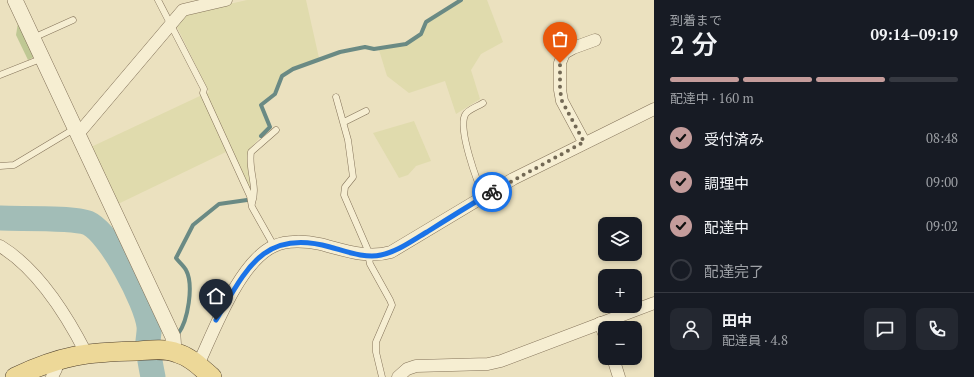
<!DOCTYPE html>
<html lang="ja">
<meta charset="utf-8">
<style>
body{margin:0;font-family:"PT Serif","Noto Sans JP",serif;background:#242831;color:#f1f3f6;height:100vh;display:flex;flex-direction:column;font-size:15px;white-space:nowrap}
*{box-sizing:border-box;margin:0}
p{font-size:13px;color:#9ea1a6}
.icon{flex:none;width:22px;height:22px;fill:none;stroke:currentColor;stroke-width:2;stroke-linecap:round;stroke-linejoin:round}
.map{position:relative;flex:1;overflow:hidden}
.side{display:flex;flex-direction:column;background:#171b24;width:320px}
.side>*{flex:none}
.tools{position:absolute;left:598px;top:217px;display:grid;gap:8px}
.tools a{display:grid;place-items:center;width:44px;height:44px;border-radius:8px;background:#171b24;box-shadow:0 2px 6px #0003;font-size:20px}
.pin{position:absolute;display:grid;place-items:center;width:34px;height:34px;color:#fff;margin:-41px -17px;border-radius:50% 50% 50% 0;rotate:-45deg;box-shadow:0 0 4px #0007}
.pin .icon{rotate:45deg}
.courier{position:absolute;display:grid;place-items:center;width:40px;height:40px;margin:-20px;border:3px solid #1a73e8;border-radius:50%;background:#fff;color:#222;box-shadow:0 1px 5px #0007}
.overview em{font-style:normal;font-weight:600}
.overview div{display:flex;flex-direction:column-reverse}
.overview{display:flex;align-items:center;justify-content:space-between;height:68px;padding:0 16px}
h1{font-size:26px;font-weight:600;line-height:30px}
.bar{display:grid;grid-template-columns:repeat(4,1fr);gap:6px 4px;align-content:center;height:48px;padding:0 16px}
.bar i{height:5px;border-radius:3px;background:#363941}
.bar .current{background:#c49c9b}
.bar p{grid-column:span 4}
.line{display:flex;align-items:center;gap:10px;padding:0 16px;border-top:1px solid #363941}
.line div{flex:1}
.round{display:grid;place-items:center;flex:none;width:42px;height:42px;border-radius:8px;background:#242831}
ol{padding:0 16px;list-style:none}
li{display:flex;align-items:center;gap:12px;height:44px}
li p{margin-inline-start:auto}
li .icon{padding:4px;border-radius:50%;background:#c49c9b;color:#111;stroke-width:4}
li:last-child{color:#9ea1a6}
li i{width:22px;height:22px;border:2px solid #363941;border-radius:50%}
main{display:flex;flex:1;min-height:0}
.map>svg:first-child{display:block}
.farmland{fill:#e0dbad}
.green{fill:#bfc894}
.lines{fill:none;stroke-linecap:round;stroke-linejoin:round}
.stream{stroke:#6a8a84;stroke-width:4}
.river{stroke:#a2bdb7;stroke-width:25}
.service-casing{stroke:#837259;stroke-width:7}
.minor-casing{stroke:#837259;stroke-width:13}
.tertiary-casing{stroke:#837259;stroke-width:16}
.primary-casing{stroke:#50402d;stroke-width:20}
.service{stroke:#f6eed2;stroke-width:6}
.minor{stroke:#f6eed2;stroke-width:12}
.tertiary{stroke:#f6eed2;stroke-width:15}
.primary{stroke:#edd898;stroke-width:19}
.done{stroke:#736955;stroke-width:4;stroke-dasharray:0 7.2}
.route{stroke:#1a73e8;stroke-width:5}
</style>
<main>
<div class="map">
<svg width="654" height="377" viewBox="0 0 654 377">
<rect width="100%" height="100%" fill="#ebe1bf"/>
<!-- farmland -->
<g class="farmland">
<polygon points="247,0 306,0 319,58 291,68 281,75 274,92 259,104 268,127 252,147 248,157 248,168 252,194 206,94 209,92 176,25 185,14"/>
<polygon points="464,0 487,0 503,42 481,54 471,70 480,99 456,114 445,81 409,93 387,76 379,50 406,45 422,35 427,23"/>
<polygon points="202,95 228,151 118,204 91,147"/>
<polygon points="414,121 431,161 416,166 408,175 399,178 373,133"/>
</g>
<!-- green -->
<polygon class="green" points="18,23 34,57 28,60 16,35"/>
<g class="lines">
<!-- stream -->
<g class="stream">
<polyline points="261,136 270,127 261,105 275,94 282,76 293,69 340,52 365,47 374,49 406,44 421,34 426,22 461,0"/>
<path d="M178,334C188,321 194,285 186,270C184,266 179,262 176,258L193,225L219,204L247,200"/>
</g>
<!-- river -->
<path class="river" d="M0,218C18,219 74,217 88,223C110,233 146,302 149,326C150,333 147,340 148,347C149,357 151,367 153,377"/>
<!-- service casing -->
<g class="service-casing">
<g id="service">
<polyline points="158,0 204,89 203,93 250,196 252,207 274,246"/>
<polyline points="33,38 73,20"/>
<polyline points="0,75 43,58"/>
<polyline points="336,97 348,140 353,177 345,187 344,195 367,248 370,264 390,300 392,305 376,342 376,352 382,377"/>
<path d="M483,103C477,107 468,109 465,115C458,130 477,182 484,196"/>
<polyline points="344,122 366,111"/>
<polyline points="0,166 14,165 74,129"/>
<path d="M252,203C258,186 248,170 251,152L276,130"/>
</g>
</g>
<!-- minor casing -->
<g class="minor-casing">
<g id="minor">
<polyline points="78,134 183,10 226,0"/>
<polyline points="584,142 562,101 560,90 560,63 564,53 573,48 595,40"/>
<path d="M0,246C38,269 66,314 86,353"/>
<polyline points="600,323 605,336"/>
<polyline points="613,358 619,377"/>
<path d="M198,365C214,331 239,262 274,246C287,240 306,241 320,244C344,250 367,259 391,252L513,179L654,109"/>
<polyline points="52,377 56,369 57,359"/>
<polyline points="398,377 407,369 416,366 488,364 501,361 654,303"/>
</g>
</g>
<!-- tertiary casing -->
<g class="tertiary-casing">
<polyline id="tertiary" points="15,0 173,337 174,352"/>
</g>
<!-- primary casing -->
<g class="primary-casing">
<path id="primary" d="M15,377C62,355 87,352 137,351C150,350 165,348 177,353C191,357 201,368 212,377"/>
</g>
<!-- service -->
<use href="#service" class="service"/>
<!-- minor -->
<use href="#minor" class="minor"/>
<!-- tertiary -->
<use href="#tertiary" class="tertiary"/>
<!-- primary -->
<use href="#primary" class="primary"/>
</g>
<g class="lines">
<!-- done -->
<polyline class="done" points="492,192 584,142 562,101 560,90 560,63"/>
<!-- route -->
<path class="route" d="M216,320C246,270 263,228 330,247C345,251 366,259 381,255C397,252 413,240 427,232C449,218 470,205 492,192"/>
</g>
</svg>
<div class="tools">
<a><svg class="icon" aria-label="layers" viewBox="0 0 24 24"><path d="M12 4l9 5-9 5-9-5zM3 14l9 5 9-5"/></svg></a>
<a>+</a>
<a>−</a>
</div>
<div class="pin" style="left:560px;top:63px;background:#ea580c"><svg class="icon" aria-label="bag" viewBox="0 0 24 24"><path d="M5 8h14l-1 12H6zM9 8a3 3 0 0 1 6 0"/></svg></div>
<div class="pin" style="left:216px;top:320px;background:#1f2937"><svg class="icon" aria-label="home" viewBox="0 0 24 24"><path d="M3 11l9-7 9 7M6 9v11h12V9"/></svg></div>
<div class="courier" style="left:492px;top:192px"><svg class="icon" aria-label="bike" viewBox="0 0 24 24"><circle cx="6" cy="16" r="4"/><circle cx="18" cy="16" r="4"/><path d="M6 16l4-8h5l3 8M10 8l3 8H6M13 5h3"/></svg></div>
</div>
<section class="side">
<div class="overview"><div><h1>2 分</h1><p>到着まで</p></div><em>09:14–09:19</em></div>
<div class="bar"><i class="current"></i><i class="current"></i><i class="current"></i><i></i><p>配達中 · 160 m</p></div>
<ol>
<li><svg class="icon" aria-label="check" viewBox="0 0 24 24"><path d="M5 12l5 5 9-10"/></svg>受付済み<p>08:48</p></li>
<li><svg class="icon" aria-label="check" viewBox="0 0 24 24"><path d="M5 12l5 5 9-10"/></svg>調理中<p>09:00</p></li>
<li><svg class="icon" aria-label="check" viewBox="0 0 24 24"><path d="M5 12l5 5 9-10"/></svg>配達中<p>09:02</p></li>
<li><i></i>配達完了</li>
</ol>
<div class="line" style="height:72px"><a class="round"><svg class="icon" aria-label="person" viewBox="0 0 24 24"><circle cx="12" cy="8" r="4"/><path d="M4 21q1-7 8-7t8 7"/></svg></a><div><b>田中</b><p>配達員 · 4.8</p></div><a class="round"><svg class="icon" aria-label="chat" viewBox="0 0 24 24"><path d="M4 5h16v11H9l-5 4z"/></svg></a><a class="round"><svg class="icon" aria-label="phone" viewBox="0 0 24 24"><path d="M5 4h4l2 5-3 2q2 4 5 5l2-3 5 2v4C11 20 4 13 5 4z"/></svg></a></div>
</section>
</main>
